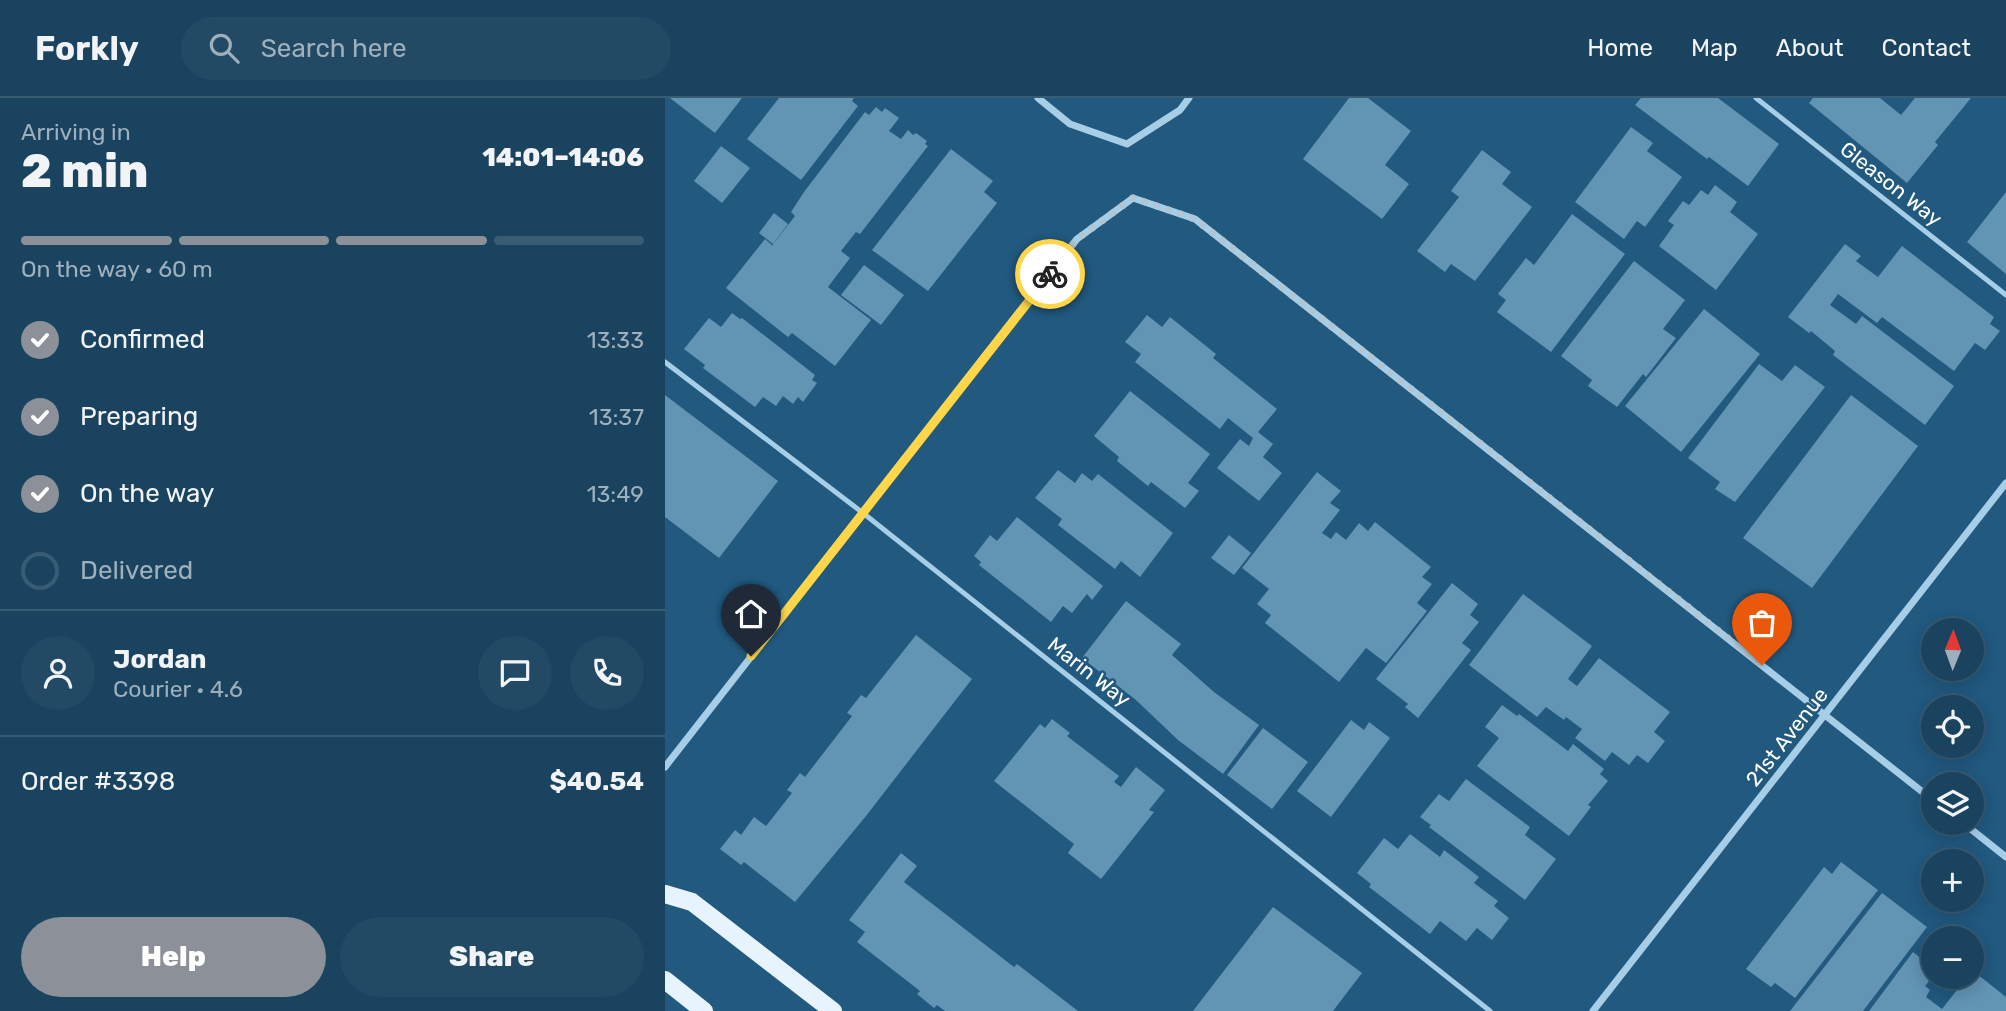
<!DOCTYPE html>
<meta charset="utf-8">
<style>
body{margin:0;font-family:Rubik,sans-serif;background:#224a65;color:#f1f3f6;height:100vh;display:flex;flex-direction:column;font-size:26px;white-space:nowrap}
*{box-sizing:border-box;margin:0}
p{font-size:23px;color:#9fb0bd}
.icon{flex:none;width:38px;height:38px;fill:none;stroke:currentColor;stroke-width:2;stroke-linecap:round;stroke-linejoin:round}
.map{position:relative;flex:1;overflow:hidden}
.drawer{display:flex;flex-direction:column;background:#19435f;width:665px}
.drawer>*{flex:none}
.needle{width:46px;rotate:1deg}
.tools{position:absolute;left:1256px;top:520px;display:grid;gap:14px}
.tools a{display:grid;place-items:center;width:63px;height:63px;border-radius:50%;background:#19435f;box-shadow:0 4px 18px #0003,0 0 0 2px #375c74;font-size:35px}
.pin{position:absolute;display:grid;place-items:center;width:60px;height:60px;color:#fff;margin:-72px -30px;border-radius:50% 50% 50% 0;rotate:-45deg;box-shadow:0 0 7px #0007}
.pin .icon{rotate:45deg}
.courier{position:absolute;display:grid;place-items:center;width:70px;height:70px;margin:-35px;border:5px solid #ffd54a;border-radius:50%;background:#fff;color:#222;box-shadow:0 2px 9px #0007}
.headline em{font-style:normal;font-weight:800}
.headline div{display:flex;flex-direction:column-reverse}
.headline{display:flex;align-items:center;justify-content:space-between;height:119px;padding:0 21px}
h1{font-size:46px;font-weight:800;line-height:52px}
.bar{display:grid;grid-template-columns:repeat(4,1fr);gap:10px 7px;align-content:center;height:84px;padding:0 21px}
.bar i{height:9px;border-radius:5px;background:#375c74}
.bar .selected{background:#8c9099}
.bar p{grid-column:span 4}
.line{display:flex;align-items:center;gap:18px;padding:0 21px;border-top:2px solid #375c74}
.line div{flex:1}
.round{display:grid;place-items:center;flex:none;width:74px;height:74px;border-radius:37px;background:#224a65}
ol{padding:0 21px;list-style:none}
li{display:flex;align-items:center;gap:21px;height:77px}
li p{margin-inline-start:auto}
li .icon{padding:7px;border-radius:50%;background:#8c9099;color:#fff;stroke-width:4}
li:last-child{color:#9fb0bd}
li i{width:38px;height:38px;border:4px solid #375c74;border-radius:50%}
.cta{display:flex;gap:14px;margin-top:auto;padding:14px 21px}
.cta a{flex:1;height:80px;border-radius:42px;background:#8c9099;color:#fff;font-size:28px;font-weight:800;line-height:80px;text-align:center}
.cta a+a{background:#224a65;color:#f1f3f6}
header{display:flex;align-items:center;gap:42px;box-sizing:border-box;height:98px;padding:0 35px;background:#19435f;border-bottom:2px solid #375c74}
header strong{font-size:33px}
nav{display:flex;gap:38px;margin-inline-start:auto;font-size:24px}
.search{width:490px;height:63px;background:#224a65;display:flex;align-items:center;gap:18px;box-sizing:border-box;padding:0 24px;border-radius:38px;color:#9fb0bd;font-size:26px}
main{display:flex;flex:1;min-height:0}
.map>svg:first-child{display:block}
.building{fill:#6294b4}
.lines{fill:none;stroke-linecap:round;stroke-linejoin:round}
.service{stroke:#a6cee7;stroke-width:5}
.minor{stroke:#a6cee7;stroke-width:7}
.primary{stroke:#e8f4fd;stroke-width:18}
.done{stroke:#b1c5d2;stroke-width:7;stroke-dasharray:0 12.6}
.route{stroke:#ffd54a;stroke-width:9}
.labels{text-anchor:middle;stroke-width:5;stroke-linejoin:round;paint-order:stroke}
.street-label{font-size:21px;fill:#fff;stroke:#21597f}
</style>
<header>
<strong>Forkly</strong>
<div class="search"><svg class="icon" aria-label="search" viewBox="0 0 24 24"><circle cx="10" cy="10" r="6"/><path d="M15 15l6 6"/></svg>Search here</div>
<nav><a>Home</a><a>Map</a><a>About</a><a>Contact</a></nav>
</header>
<main>
<section class="drawer">
<div class="headline"><div><h1>2 min</h1><p>Arriving in</p></div><em>14:01–14:06</em></div>
<div class="bar"><i class="selected"></i><i class="selected"></i><i class="selected"></i><i></i><p>On the way · 60 m</p></div>
<ol>
<li><svg class="icon" aria-label="check" viewBox="0 0 24 24"><path d="M5 12l5 5 9-10"/></svg>Confirmed<p>13:33</p></li>
<li><svg class="icon" aria-label="check" viewBox="0 0 24 24"><path d="M5 12l5 5 9-10"/></svg>Preparing<p>13:37</p></li>
<li><svg class="icon" aria-label="check" viewBox="0 0 24 24"><path d="M5 12l5 5 9-10"/></svg>On the way<p>13:49</p></li>
<li><i></i>Delivered</li>
</ol>
<div class="line" style="height:126px"><a class="round"><svg class="icon" aria-label="person" viewBox="0 0 24 24"><circle cx="12" cy="8" r="4"/><path d="M4 21q1-7 8-7t8 7"/></svg></a><div><b>Jordan</b><p>Courier · 4.6</p></div><a class="round"><svg class="icon" aria-label="chat" viewBox="0 0 24 24"><path d="M4 5h16v11H9l-5 4z"/></svg></a><a class="round"><svg class="icon" aria-label="phone" viewBox="0 0 24 24"><path d="M5 4h4l2 5-3 2q2 4 5 5l2-3 5 2v4C11 20 4 13 5 4z"/></svg></a></div>
<div class="line" style="height:91px"><div>Order #3398</div><b>$40.54</b></div>
<div class="cta"><a>Help</a><a>Share</a></div>
</section>
<div class="map">
<svg width="1341" height="913" viewBox="0 0 1341 913">
<rect width="100%" height="100%" fill="#21597f"/>
<!-- building -->
<g class="building">
<polygon points="5,0 77,0 50,35"/>
<polygon points="114,0 189,0 187,3 193,8 136,82 82,41"/>
<polygon points="684,0 703,0 746,33 720,67 744,86 717,121 638,61"/>
<polygon points="976,0 1053,0 1114,46 1083,88 1044,59 1042,61 970,7"/>
<polygon points="1148,0 1215,0 1236,17 1250,0 1306,0 1270,44 1273,47 1242,85 1144,5"/>
<polygon points="211,9 217,14 220,10 234,20 224,33 236,41 243,32 248,37 251,35 262,43 260,46 263,48 195,136 191,134 176,153 185,160 163,189 206,222 170,268 127,235 123,239 61,190 100,141 107,147 105,150 130,118 126,114 139,94 200,14 204,17"/>
<polygon points="966,29 988,45 982,53 1017,79 980,129 972,123 959,141 910,104"/>
<polygon points="56,48 85,70 57,105 29,83"/>
<polygon points="286,51 328,83 319,94 332,105 263,193 207,152"/>
<polygon points="817,52 846,74 837,86 867,109 810,183 786,166 780,174 752,153 794,99 786,93"/>
<polygon points="1050,87 1072,104 1065,114 1093,136 1051,192 994,148 1009,127 1003,123 1018,103 1024,107 1036,92 1043,97"/>
<polygon points="1341,94 1341,176 1302,144"/>
<polygon points="109,115 123,126 108,146 94,135"/>
<polygon points="907,116 960,156 886,254 832,214 841,202 833,196 861,160 869,167"/>
<polygon points="1180,146 1196,158 1191,163 1213,179 1237,148 1329,219 1325,226 1335,233 1320,252 1310,245 1289,273 1217,219 1212,225 1173,196 1165,207 1191,226 1197,218 1289,288 1260,327 1168,257 1170,253 1146,233 1144,235 1123,219"/>
<polygon points="969,163 1020,202 998,231 1011,240 981,279 978,276 952,309 923,288 927,282 896,258"/>
<polygon points="199,167 239,197 216,227 176,197"/>
<polygon points="1039,211 1095,256 1016,354 960,308"/>
<polygon points="67,215 75,221 77,220 150,277 147,282 152,285 138,304 133,299 128,306 118,298 111,308 98,299 90,309 38,270 40,267 19,251 44,220 56,229"/>
<polygon points="482,217 497,229 505,219 551,256 548,260 612,311 593,334 608,346 598,359 617,375 594,403 552,370 575,341 584,348 588,340 563,320 555,331 470,264 476,256 460,244"/>
<polygon points="1094,266 1117,283 1130,267 1160,289 1070,404 1050,391 1055,384 1023,360"/>
<polygon points="465,293 545,356 523,385 534,393 520,410 486,384 483,388 452,363 454,359 429,338"/>
<polygon points="0,297 113,383 54,460 0,419"/>
<polygon points="1186,297 1253,348 1147,490 1078,440"/>
<polygon points="393,372 410,385 417,375 427,383 433,376 508,435 475,479 456,463 450,471 393,427 397,421 370,400"/>
<polygon points="652,374 676,393 665,405 675,412 657,435 666,441 671,434 681,442 694,425 703,433 710,424 766,469 757,479 767,486 752,505 762,513 721,565 701,550 674,584 600,525 606,517 592,506 604,491 577,470"/>
<polygon points="352,419 438,488 427,502 422,496 407,515 398,508 386,524 314,467 316,464 309,458 325,437 332,443"/>
<polygon points="564,437 586,455 569,477 546,460"/>
<polygon points="787,485 813,506 805,517 814,524 797,545 806,552 753,620 740,609 743,606 711,581"/>
<polygon points="858,496 927,548 903,581 912,588 934,560 1005,614 989,634 1000,643 983,665 972,657 964,667 947,654 940,663 910,640 917,631 901,619 899,622 881,609 872,619 804,567"/>
<polygon points="461,503 516,546 507,557 549,594 594,627 558,676 513,642 471,602 417,560"/>
<polygon points="251,537 307,581 201,718 130,804 79,764 76,767 55,751 70,732 76,737 89,719 101,728 127,695 122,692 135,675 140,679 187,618 182,615 196,597 201,600"/>
<polygon points="837,607 852,618 854,616 903,653 908,646 939,671 935,676 943,683 923,707 926,709 904,738 812,668 834,640 820,629"/>
<polygon points="387,621 405,635 402,638 454,678 449,684 456,689 471,669 500,692 484,712 489,714 436,781 403,755 409,746 329,683 375,626 380,630"/>
<polygon points="686,622 699,632 704,624 725,640 666,719 632,693"/>
<polygon points="598,630 643,664 607,711 562,677"/>
<polygon points="801,681 865,729 860,737 891,761 860,802 764,729 766,727 755,719 774,696 784,703"/>
<polygon points="745,736 775,759 779,752 814,779 809,785 833,803 829,808 844,820 827,842 812,830 801,843 775,823 765,836 704,789 706,786 692,775 719,740 733,751"/>
<polygon points="236,755 252,768 239,784 349,869 352,866 413,913 280,913 272,907 269,910 252,896 255,893 192,844 200,834 184,822"/>
<polygon points="1176,764 1213,792 1130,900 1110,885 1106,889 1081,871 1159,769 1167,776"/>
<polygon points="1217,795 1262,829 1198,913 1125,913"/>
<polygon points="608,809 697,875 668,913 528,913"/>
<polygon points="1248,854 1269,871 1269,877 1260,888 1265,892 1261,899 1277,911 1303,878 1307,878 1307,872 1341,899 1341,913 1204,913"/>
</g>
<g class="lines">
<!-- service -->
<g class="service">
<polyline points="1091,0 1341,197"/>
<polyline points="0,264 198,415 825,913"/>
</g>
<!-- minor -->
<g class="minor">
<polyline points="373,0 405,26 462,46 515,12 524,0"/>
<polyline points="0,669 412,141 468,100 530,121 1269,703"/>
<polyline points="1297,724 1341,759"/>
<polyline points="928,913 1341,385"/>
</g>
<!-- primary -->
<g class="primary">
<polyline points="0,796 27,804 168,913"/>
<polyline points="0,882 39,913"/>
</g>
</g>
<g class="lines">
<!-- done -->
<polyline class="done" points="385,176 412,141 468,100 530,121 1097,567"/>
<!-- route -->
<polyline class="route" points="86,558 385,176"/>
</g>
<g class="labels">
<!-- street labels -->
<g class="street-label">
<text transform="translate(1226 86) rotate(38)" y="7">Gleason Way</text>
<text transform="translate(424 574) rotate(38)" y="7">Marin Way</text>
<text transform="translate(1122 639) rotate(-52)" y="7">21st Avenue</text>
</g>
</g>
</svg>
<div class="tools">
<a><svg class="needle" viewBox="-14 -14 28 28"><path d="M0-13l5 13h-10z" fill="#e53935"/><path d="M0 13l5-13h-10z" fill="#9fb0bd"/></svg></a>
<a><svg class="icon" aria-label="locate" viewBox="0 0 24 24"><circle cx="12" cy="12" r="6"/><path d="M12 2v4M12 18v4M2 12h4M18 12h4"/></svg></a>
<a><svg class="icon" aria-label="layers" viewBox="0 0 24 24"><path d="M12 4l9 5-9 5-9-5zM3 14l9 5 9-5"/></svg></a>
<a>+</a>
<a>−</a>
</div>
<div class="pin" style="left:1097px;top:567px;background:#ea580c"><svg class="icon" aria-label="bag" viewBox="0 0 24 24"><path d="M5 8h14l-1 12H6zM9 8a3 3 0 0 1 6 0"/></svg></div>
<div class="pin" style="left:86px;top:558px;background:#1f2937"><svg class="icon" aria-label="home" viewBox="0 0 24 24"><path d="M3 11l9-7 9 7M6 9v11h12V9"/></svg></div>
<div class="courier" style="left:385px;top:176px"><svg class="icon" aria-label="bike" viewBox="0 0 24 24"><circle cx="6" cy="16" r="4"/><circle cx="18" cy="16" r="4"/><path d="M6 16l4-8h5l3 8M10 8l3 8H6M13 5h3"/></svg></div>
</div>
</main>
